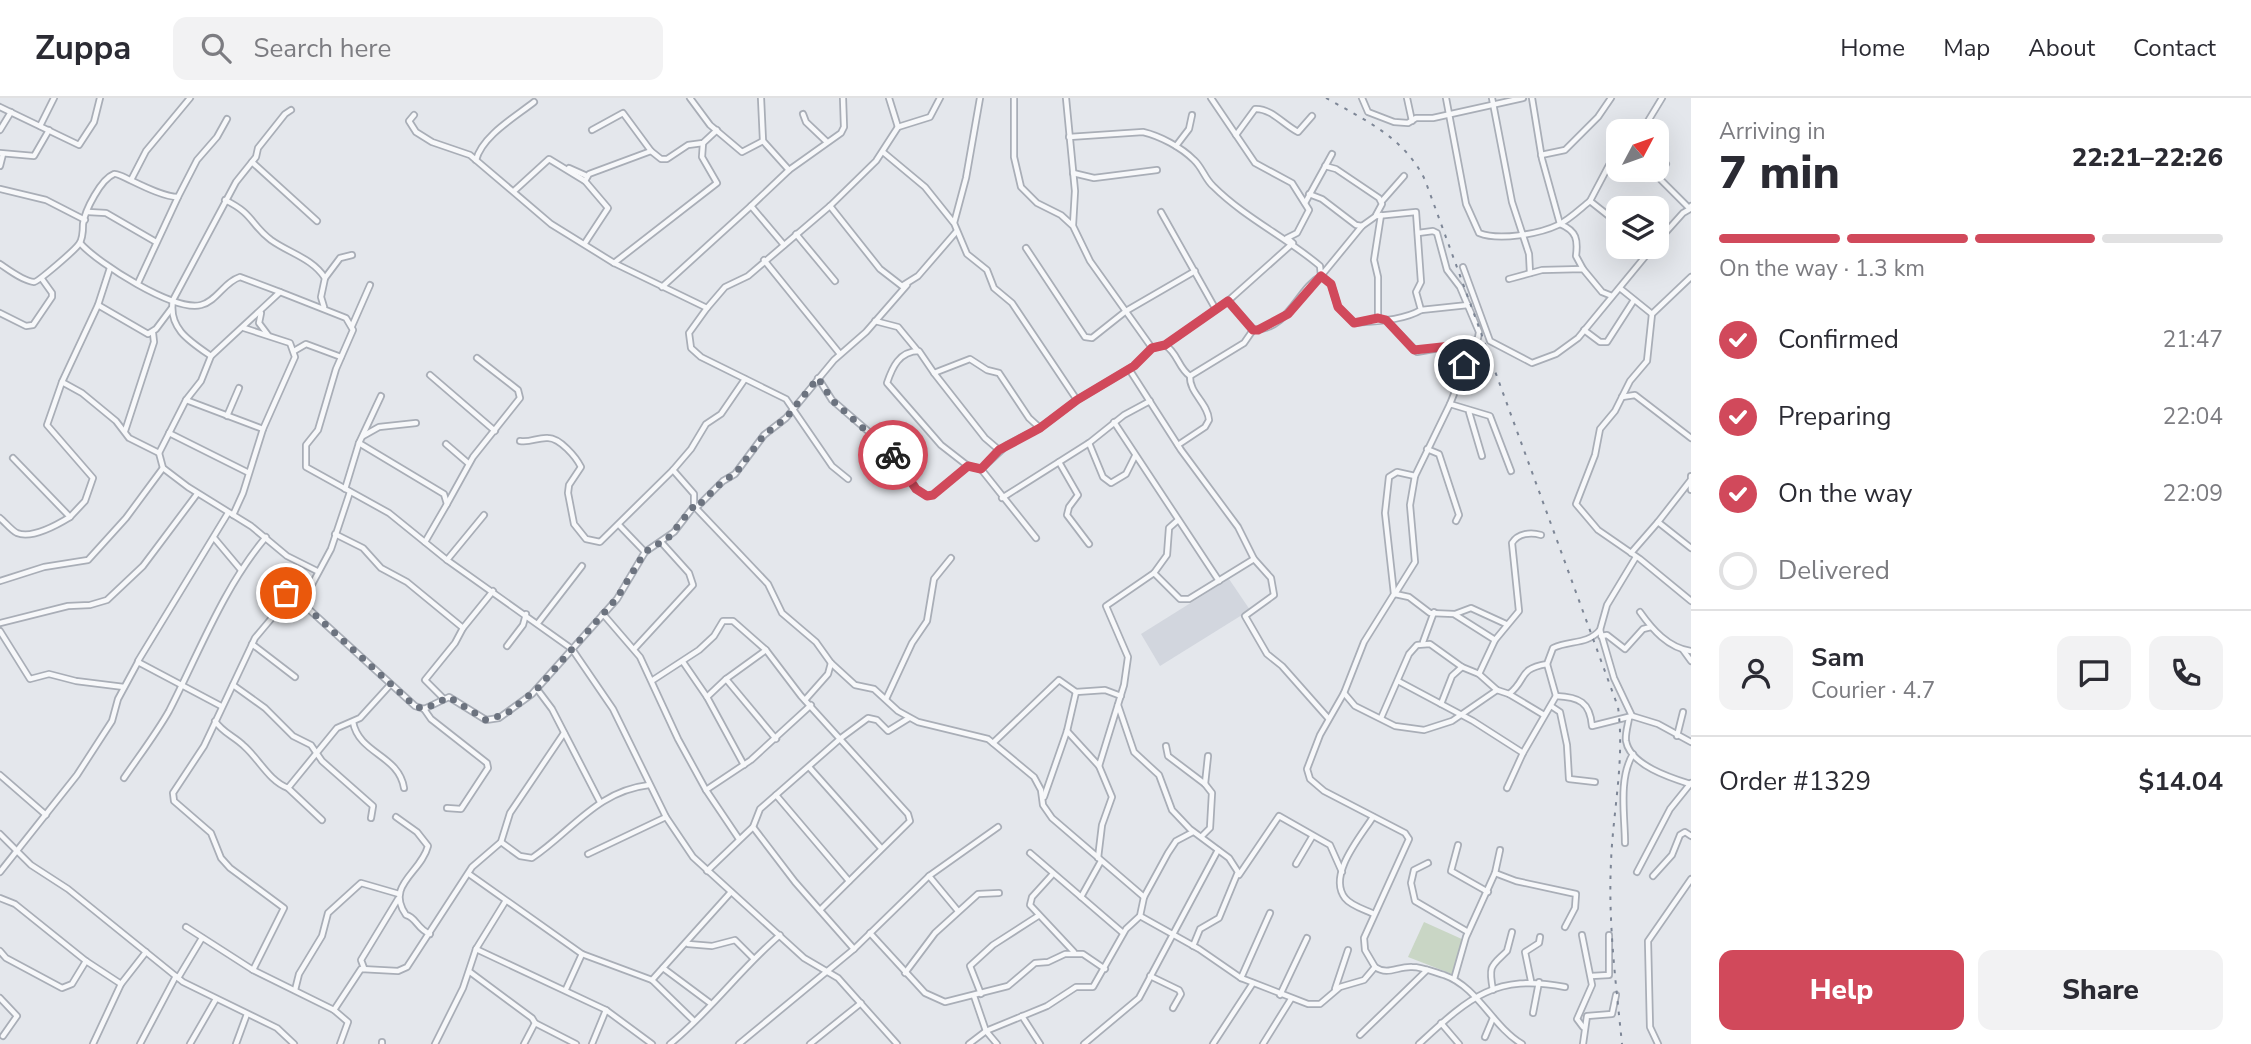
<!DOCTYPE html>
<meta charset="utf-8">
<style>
body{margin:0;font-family:"Nunito Sans",sans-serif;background:#f2f2f3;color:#2b2b33;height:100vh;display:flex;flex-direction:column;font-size:26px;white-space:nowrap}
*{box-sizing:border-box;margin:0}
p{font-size:23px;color:#7c7c81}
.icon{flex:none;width:38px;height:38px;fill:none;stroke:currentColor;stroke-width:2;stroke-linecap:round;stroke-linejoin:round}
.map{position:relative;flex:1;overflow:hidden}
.panel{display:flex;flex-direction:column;background:#fff;width:560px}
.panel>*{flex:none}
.needle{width:46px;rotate:49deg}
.tools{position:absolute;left:1606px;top:21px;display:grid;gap:14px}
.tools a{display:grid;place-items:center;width:63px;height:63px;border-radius:14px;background:#fff;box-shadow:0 7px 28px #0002;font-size:35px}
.pin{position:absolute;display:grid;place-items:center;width:60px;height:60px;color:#fff;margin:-30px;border:4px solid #fff;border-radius:50%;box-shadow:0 2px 7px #0007}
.courier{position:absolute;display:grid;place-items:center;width:70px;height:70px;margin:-35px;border:5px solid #d1495b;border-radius:50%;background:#fff;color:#222;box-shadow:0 2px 9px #0007}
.head em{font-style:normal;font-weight:800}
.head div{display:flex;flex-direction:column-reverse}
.head{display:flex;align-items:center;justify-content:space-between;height:119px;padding:0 28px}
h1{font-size:46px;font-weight:800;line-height:52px}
.bar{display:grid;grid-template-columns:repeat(4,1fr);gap:10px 7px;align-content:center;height:84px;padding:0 28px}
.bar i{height:9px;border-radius:5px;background:#e1e1e2}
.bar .active{background:#d1495b}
.bar p{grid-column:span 4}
.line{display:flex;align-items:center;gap:18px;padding:0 28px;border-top:2px solid #e1e1e2}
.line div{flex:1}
.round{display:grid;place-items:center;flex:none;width:74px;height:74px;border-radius:14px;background:#f2f2f3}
ol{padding:0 28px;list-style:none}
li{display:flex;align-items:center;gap:21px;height:77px}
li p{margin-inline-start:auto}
li .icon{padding:7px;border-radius:50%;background:#d1495b;color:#fff;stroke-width:4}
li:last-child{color:#7c7c81}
li i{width:38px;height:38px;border:4px solid #e1e1e2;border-radius:50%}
.cta{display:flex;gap:14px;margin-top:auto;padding:14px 28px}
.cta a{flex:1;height:80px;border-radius:14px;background:#d1495b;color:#fff;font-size:28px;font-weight:800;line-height:80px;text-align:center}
.cta a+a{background:#f2f2f3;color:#2b2b33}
header{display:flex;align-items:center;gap:42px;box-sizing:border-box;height:98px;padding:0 35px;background:#fff;border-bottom:2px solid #e1e1e2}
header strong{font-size:33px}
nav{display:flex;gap:38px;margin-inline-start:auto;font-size:24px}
.search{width:490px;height:63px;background:#f2f2f3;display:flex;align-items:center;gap:18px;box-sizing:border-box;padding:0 24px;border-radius:14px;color:#7c7c81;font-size:26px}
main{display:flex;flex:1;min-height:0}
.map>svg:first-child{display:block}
.built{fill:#d2d6de}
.green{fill:#c9d6c5}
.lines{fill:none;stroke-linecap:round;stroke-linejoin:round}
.street-casing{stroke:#a9aeb7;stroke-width:8}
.street{stroke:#f7f8fa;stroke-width:4.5}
.rail{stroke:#7d8696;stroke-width:2;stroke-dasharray:3.5 7;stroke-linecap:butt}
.done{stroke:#6c737f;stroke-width:7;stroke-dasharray:0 12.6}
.route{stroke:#d1495b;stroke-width:9}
</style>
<header>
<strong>Zuppa</strong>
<div class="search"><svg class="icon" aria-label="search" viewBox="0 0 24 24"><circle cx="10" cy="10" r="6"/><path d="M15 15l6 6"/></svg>Search here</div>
<nav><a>Home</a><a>Map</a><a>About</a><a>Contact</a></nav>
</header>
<main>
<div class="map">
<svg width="1691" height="946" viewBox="0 0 1691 946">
<rect width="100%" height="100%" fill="#e4e7ec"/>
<!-- built -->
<polygon class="built" points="1229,481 1250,512 1160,568 1141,536"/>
<!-- green -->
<polygon class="green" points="1424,824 1464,842 1452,876 1408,859"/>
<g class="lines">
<!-- street casing -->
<g class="street-casing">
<g id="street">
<polyline points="690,0 710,27 742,54 763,43"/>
<polyline points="761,0 763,43 789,72"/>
<polyline points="889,0 898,29"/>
<polyline points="980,0 966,80 954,125 967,156 987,172 994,190 1012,205 1077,302"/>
<polyline points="1014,0 1014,59 1021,89 1037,105 1061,117 1073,128 1090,163 1152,250"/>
<polyline points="1066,0 1075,93 1073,127"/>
<polyline points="1362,0 1368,14 1394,24 1408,25 1416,20 1433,20 1523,0"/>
<polyline points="1407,0 1412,23"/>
<path d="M1446,0L1466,106L1479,135C1499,143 1539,136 1558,127C1569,122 1580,111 1590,103"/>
<polyline points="1492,0 1512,104 1529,156 1530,175"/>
<path d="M1532,0L1542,61L1560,126C1577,133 1578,142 1576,158L1583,171"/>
<polyline points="0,9 79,47 94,24 100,0"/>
<polyline points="803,16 806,24 827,44"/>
<polyline points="414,17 409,23 416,34 432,44 470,57 551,126 614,165 707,210 725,189 748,178 830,108 876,63 898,29 930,19 940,0"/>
<polyline points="40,28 54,0"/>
<polyline points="0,32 11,14"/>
<polyline points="592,32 623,15 651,53"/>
<polyline points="1642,33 1662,0"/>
<path d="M1236,37L1255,11C1271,10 1284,27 1298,34L1312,18"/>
<path d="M1069,39L1143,34C1160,38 1181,49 1194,62C1202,69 1205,81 1213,88C1245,120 1286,139 1320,168L1321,178L1362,128"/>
<polyline points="1176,48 1189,31 1192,17"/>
<polyline points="883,54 925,89 953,124"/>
<polyline points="0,55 34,58 49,32"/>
<polyline points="1541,57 1565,52 1598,19 1611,0"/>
<polyline points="1619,57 1609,67 1590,103 1619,126"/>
<path d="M476,62C482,38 515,19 534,4"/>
<polyline points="252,64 317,123"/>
<polyline points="1666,66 1660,76 1661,82 1689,110 1691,108"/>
<polyline points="0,68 3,56"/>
<polyline points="1325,68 1336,71 1379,100 1382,106 1376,117"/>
<polyline points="569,70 587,78"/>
<polyline points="1073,75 1094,80 1157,72"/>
<polyline points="131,82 146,53 190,0"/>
<polyline points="585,83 589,76 651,53 661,61 667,61 688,47 703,45 717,32"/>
<polyline points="0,91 46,102 85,122"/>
<polyline points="514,93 549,61 585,83 608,110 585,145"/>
<path d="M225,102C254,116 250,126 271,142C289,155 312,160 325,180L321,199L324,209"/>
<polyline points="1382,103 1404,78"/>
<polyline points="1305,105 1332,56"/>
<polyline points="830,108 880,171 902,188 918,178 956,134"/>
<polyline points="88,114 106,115 156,144"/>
<polyline points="1161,114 1215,210"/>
<polyline points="1418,135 1433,133 1437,135 1447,172 1460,189 1479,234 1478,240 1464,252 1461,257"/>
<polyline points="796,136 835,183"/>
<polyline points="1657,144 1683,115 1690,111"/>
<path d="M81,146C98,165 174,214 201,207C217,203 224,184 240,179L280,194L211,258L201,283L186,302L159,355"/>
<polyline points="784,147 751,108 789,72 841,35 844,29 843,0"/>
<polyline points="1026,150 1085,239 1092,240 1126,213 1195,173"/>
<polyline points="764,162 840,256"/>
<polyline points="614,165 717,85 702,59 703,45"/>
<path d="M0,166C9,172 23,183 34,184C38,184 75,152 79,146C83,141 83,132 83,126C85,112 101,81 114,76C119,74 157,99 178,99L197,62L217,39L227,21"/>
<polyline points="1463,169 1490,243 1532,265 1556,256 1578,240 1653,149"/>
<polyline points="1691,179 1652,216 1647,263 1630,283 1615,313 1600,331 1595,357 1576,406 1598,432 1640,461 1691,503"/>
<polyline points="325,180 340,160 352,157"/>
<polyline points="1509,181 1542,172 1583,171 1602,194 1612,198"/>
<polyline points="138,185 178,99"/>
<polyline points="662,189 751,108"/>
<polyline points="1621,191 1652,216"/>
<polyline points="280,194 346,220 353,232 336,271 318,332 306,347 306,369 389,415 447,462 572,551 613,611 666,719 693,759 804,860 838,880 897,946"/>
<polyline points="1228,203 1253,231"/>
<polyline points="98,207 148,236 156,231 171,211"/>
<polyline points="707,210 689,235 691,250 701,259 786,301 832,368 848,381"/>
<polyline points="1421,212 1468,207"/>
<polyline points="0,215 26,228 33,227 52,199 52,195 42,181"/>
<polyline points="261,215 259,225 268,237"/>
<polyline points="1378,220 1378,179 1374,162 1381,117"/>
<polyline points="1386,222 1417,254 1451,248 1457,251 1464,271 1450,306"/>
<polyline points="875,223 898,229 917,252"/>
<polyline points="352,228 370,187"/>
<path d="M1253,232C1289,232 1297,191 1321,178L1331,186L1338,209L1354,225C1375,223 1402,223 1421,212L1416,194L1421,184L1416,114L1376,118L1362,128L1356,127L1322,101L1309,96"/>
<polyline points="1584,232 1600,244 1607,244 1634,202"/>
<path d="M1165,247C1178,255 1178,270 1190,278L1244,245L1253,232"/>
<polyline points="294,253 306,246 341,259"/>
<path d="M211,258C189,243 168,230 173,202L236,84L256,59L258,50L285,16L291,12"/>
<polyline points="1129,271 1181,352 1238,429 1254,461 1271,480 1274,497 1245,518 1267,556 1282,568 1328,620"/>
<polyline points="934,275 985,340 999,352"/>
<polyline points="430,277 495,333"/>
<polyline points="818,280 832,302 891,353 916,391 927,398 933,397 968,368 981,371 1036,440"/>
<polyline points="62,284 98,207 110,170"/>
<polyline points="1622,299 1635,297 1691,340"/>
<polyline points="186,302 263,331"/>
<polyline points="1469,314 1482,358"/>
<polyline points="227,318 239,290"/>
<polyline points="1114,324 1219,483"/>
<polyline points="125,333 154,244 153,235"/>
<polyline points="169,335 247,374"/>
<polyline points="363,338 379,329 416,325"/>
<path d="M520,343C530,345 538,339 548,340C560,340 576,359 581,369L569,387L568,395L574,426L586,441L600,444L673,372L691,351L706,326L721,316L745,281"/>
<polyline points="359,345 444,396 447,406 425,444"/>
<polyline points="1089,345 1103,379 1111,385 1126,376 1135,358"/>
<polyline points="446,346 468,365"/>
<path d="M1178,347L1205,329L1209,322C1208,305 1189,295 1190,278"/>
<polyline points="1427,351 1439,356 1459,417 1456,423"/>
<polyline points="13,360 70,419 85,403 93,380 47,327 62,284 82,295 116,323 129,340 159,355 163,370 188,389 251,428 287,458 317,473"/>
<polyline points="1059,364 1078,397 1069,409 1067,417 1089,446"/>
<path d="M968,368L941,347L887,285C892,270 899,253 919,253L934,275L970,261L987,272L999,275L1029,320L1040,330"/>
<polyline points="981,371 1007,347 1040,330 1077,302 1134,268 1152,250 1165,247 1228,203 1293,145 1287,140 1297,135 1309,112 1292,85 1255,65 1211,0"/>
<path d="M1511,373L1490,318L1450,306L1415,378L1397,374L1389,379L1385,415L1394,496L1364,544L1344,595L1320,637L1307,671L1310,681L1324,693L1405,735L1409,741L1364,840L1365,852L1375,869C1388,878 1398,868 1412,869C1422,869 1434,874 1444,877C1478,889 1492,928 1522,946"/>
<polyline points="1691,378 1691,392"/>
<polyline points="345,391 359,345 381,298"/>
<polyline points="1002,400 1089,345 1124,317 1150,303"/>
<polyline points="447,406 473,359 520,300 518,292 477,260"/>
<polyline points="694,408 768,486 782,515 816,544 831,565 855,587 874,591 898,613 918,624 988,641 1034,679 1041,692 1043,707 1052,720 1144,799"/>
<polyline points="696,410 723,383 735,376 764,337 786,320 834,262 866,234 907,187"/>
<polyline points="233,417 243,395 263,331 295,259 290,245 244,230"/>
<path d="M0,420C5,424 11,432 17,435C32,441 57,427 70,419"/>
<polyline points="1658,424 1690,383"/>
<polyline points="619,427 645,454"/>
<polyline points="335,436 363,450 381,470 407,484 463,530 455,545 425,582 443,600"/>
<polyline points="215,441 241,472"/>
<polyline points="1631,455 1658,424 1691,450"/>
<polyline points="447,462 484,417"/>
<polyline points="1154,475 1167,457 1169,430 1178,422"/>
<polyline points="0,483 44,469 88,462 126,420 163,370"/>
<polyline points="1395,496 1415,464 1410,407 1415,378"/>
<polyline points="1395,496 1409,499 1430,515 1454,516 1495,542"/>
<polyline points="302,505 331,451 350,394"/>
<path d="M1640,514C1652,531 1668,550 1691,553"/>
<polyline points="603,516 640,559 678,641 706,692 739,741"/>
<polyline points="1455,516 1471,510 1506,526"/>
<polyline points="0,525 68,508 90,507 107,502 143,468 197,396"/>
<polyline points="538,525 582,468"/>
<polyline points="463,530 493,493"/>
<polyline points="0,533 30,581 49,576 76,583 124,589"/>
<polyline points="1601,538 1607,537 1625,551 1643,531 1651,529"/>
<polyline points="1423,544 1434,514"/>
<polyline points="252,546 295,579"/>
<polyline points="507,548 523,527 526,516"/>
<polyline points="635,550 693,487 689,475 662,445"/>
<polyline points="1683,552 1691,563"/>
<polyline points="138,563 228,415"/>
<polyline points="683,564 707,599 744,667"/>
<polyline points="1547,566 1556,598"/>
<path d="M1479,576L1495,542L1519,513L1512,445C1518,435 1531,434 1541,437"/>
<polyline points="726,581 776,641"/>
<polyline points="653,582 699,552 714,538 723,523 733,523 766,552 801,598 908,716 910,723 820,812"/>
<path d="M1398,583L1473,623L1523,655L1556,598C1579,599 1590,604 1592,628L1632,618L1658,626L1691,644"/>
<polyline points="233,587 265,610 293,638 311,647 322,663 373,708 371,720"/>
<polyline points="537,591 552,611 600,704"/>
<polyline points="1344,595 1355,608 1395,628 1424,632 1452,623 1497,592"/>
<polyline points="1509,596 1544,617"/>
<polyline points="707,599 726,581 766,552"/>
<polyline points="886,601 912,545 927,523 934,481 951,460"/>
<polyline points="805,602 828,576 831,565"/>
<polyline points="1441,606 1452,578 1462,569"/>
<polyline points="1118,607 1134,654 1159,677 1172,712 1190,731 1229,760 1238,774 1219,820 1200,831 1193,848"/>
<polyline points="1551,608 1560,614 1567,647 1569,681 1595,684"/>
<polyline points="424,611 431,621 487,665 488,670 461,711 447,710"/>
<polyline points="1632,618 1614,580 1600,532 1607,507 1636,459"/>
<path d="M1381,620L1409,556L1417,547L1430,546L1462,569L1479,576L1497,592L1509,596C1528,581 1517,571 1547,566L1553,550C1570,542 1587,547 1600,532"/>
<path d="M1629,620C1628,627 1625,636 1626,643C1630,667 1671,680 1690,686"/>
<path d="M215,623C223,635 234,638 244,648C259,661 269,683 288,690L337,630L360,620L390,587"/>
<path d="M353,624C359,656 399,657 404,690"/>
<polyline points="1067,633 1099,668"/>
<polyline points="1677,638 1683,614"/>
<polyline points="993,645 1059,582 1076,594 1105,592 1121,598"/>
<polyline points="1166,648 1168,658 1205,686 1212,695 1210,730 1202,738"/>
<polyline points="809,669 881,750"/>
<polyline points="0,677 46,717"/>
<path d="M124,680C139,658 156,636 169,613C199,555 223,490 266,439"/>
<polyline points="1205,686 1208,658"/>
<polyline points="288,690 322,722"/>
<polyline points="1507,690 1523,655"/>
<polyline points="706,692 751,662 811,607"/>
<polyline points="776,697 849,783"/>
<polyline points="1044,699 1067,633 1076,594"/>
<path d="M396,719L417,734L428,748C421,775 385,787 406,817C416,819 417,831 430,836"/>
<path d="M1373,719C1361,738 1327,777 1345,800C1351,808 1366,812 1374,816"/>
<polyline points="753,729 795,784 854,851"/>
<polyline points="0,736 31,767 68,791 183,884 277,930 294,946"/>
<path d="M501,744L520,758L532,760C572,733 597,693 649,687"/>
<path d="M1625,745C1625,718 1618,681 1633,656"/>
<polyline points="1458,747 1451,773 1488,794"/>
<polyline points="1030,755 1123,835"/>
<polyline points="588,756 666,719"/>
<polyline points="1098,760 1102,727 1112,699 1099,668 1124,587 1128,559 1106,508 1154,475 1180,501 1189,501 1254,461"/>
<polyline points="1428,765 1414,772 1411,785 1415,803 1468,834"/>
<polyline points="1296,766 1312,739"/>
<polyline points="707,773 753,729 760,711 841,640 868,620 877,622 888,633 909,620"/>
<polyline points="0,774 77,677 112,623 118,601 138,564 221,608"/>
<polyline points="1637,774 1670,711 1691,685"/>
<polyline points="1495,775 1516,783 1576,796 1575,810 1565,829"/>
<polyline points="469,776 582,856 652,882 694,923"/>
<polyline points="1052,777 1032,799 1030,807 1074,854"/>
<polyline points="1239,777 1279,718 1330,747 1342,774"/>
<polyline points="929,778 958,813"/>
<polyline points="1653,778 1672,757 1680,737 1685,734 1691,738"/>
<polyline points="1081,799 1101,763"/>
<polyline points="0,800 15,806 86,863 121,886"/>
<polyline points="1140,818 1199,851 1241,880 1308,906 1320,906 1340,889 1364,882 1375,869"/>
<polyline points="186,829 253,872 334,912 348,924 340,946"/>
<polyline points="870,835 925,895 945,904 1008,888 1035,865 1048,864 1065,856 1083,856 1105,871"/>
<polyline points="1582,837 1592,887 1577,921 1583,929"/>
<polyline points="688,846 712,848 735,842 753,860"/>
<polyline points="476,851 606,912 652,946"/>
<polyline points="0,853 6,860 62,890 72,886 86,863"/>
<polyline points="364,870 361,862 398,801"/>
<polyline points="663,870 710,905"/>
<polyline points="253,872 284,810 230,770 221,760 211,735 174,703 173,695 204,648 255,540 271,521 279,499 286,495 302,505 415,608 424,611 449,599 486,622 499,620 532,596 617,501 645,454 674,434 694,408 694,396 673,372"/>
<polyline points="470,874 532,920 535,925 576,946"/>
<polyline points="905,875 935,835 978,796 999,795"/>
<polyline points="1150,878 1179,892 1181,896 1173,910"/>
<polyline points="1591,878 1609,877 1609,837"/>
<polyline points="178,880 202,840"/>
<polyline points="1241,880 1270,815"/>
<polyline points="1454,881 1466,839 1495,775 1500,752"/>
<polyline points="652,882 731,794"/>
<polyline points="1531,883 1525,854 1539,845 1540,839"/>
<polyline points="566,891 582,856"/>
<polyline points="1335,891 1348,852"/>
<polyline points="295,892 299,876 322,838 328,815 361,785 399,796"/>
<path d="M1493,892C1488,866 1492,868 1507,853L1512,834"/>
<polyline points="981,896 970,868 993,847 1038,818"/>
<polyline points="1280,897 1307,840"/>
<polyline points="974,898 986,933 997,946"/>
<polyline points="0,900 17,918 3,938"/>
<polyline points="334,912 361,871 398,873 407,869 472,769 501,744 510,715 564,635"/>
<polyline points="1533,915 1539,884"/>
<polyline points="1022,918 1040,946"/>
<polyline points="1441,925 1459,946"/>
<polyline points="1360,937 1427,872"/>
<polyline points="1485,939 1493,920"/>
<polyline points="93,946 121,886 146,854"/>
<polyline points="140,946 176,878"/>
<polyline points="190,946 216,901"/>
<polyline points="236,946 247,916"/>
<polyline points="382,946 382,944"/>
<polyline points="435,946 463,890 476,851 505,804"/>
<polyline points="524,946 535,925"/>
<polyline points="592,946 606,912"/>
<path d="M670,946C710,914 740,871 780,837"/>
<polyline points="739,946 854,851 929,778 998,729"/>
<polyline points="810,946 861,905"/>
<polyline points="969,946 986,933 1047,908 1076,889 1093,889 1126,831 1140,818 1144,799 1168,755 1176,743 1193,734"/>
<polyline points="1084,946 1139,900 1218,752"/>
<polyline points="1213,946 1253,885"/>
<polyline points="1263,946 1291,901"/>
<path d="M1419,946C1468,901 1494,875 1565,889"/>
<polyline points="1583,946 1587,918 1612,916 1616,897"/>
<polyline points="1658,946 1650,929 1648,843 1691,781"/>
</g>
</g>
<!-- street -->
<use href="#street" class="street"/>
<!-- rail -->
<path class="rail" d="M1326,0C1365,22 1405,40 1425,82L1618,609C1625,662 1613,712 1611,764C1608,825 1616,886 1622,946"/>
</g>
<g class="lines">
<!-- done -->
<polyline class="done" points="286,495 302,505 415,608 424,611 449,599 486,622 506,616 537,591 617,500 645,454 668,440 694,408 696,410 723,383 735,376 764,337 786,320 818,280 832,302 893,357"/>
<!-- route -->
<polyline class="route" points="893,357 916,391 927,398 933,397 968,368 981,371 999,352 1040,330 1077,302 1134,268 1152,250 1165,247 1228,203 1253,232 1258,232 1288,216 1321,178 1331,186 1338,209 1354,225 1378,220 1386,222 1414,252 1451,248 1457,251 1464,267"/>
</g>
</svg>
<div class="tools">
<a><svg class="needle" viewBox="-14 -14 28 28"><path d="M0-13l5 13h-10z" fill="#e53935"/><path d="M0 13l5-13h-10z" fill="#7c7c81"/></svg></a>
<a><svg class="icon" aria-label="layers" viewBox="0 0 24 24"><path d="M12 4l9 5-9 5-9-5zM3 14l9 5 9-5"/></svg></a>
</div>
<div class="pin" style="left:286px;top:495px;background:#ea580c"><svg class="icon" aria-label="bag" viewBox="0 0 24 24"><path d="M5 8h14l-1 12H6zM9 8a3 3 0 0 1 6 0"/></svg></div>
<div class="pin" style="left:1464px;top:267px;background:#1f2937"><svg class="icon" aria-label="home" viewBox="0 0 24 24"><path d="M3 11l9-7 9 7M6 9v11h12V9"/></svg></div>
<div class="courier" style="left:893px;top:357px"><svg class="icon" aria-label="bike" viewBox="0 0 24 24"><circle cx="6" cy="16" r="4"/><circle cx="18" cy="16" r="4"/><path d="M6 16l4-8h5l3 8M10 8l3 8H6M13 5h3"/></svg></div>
</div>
<section class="panel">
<div class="head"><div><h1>7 min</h1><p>Arriving in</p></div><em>22:21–22:26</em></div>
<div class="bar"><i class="active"></i><i class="active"></i><i class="active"></i><i></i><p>On the way · 1.3 km</p></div>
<ol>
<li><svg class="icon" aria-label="check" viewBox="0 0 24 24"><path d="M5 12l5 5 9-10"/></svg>Confirmed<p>21:47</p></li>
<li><svg class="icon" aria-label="check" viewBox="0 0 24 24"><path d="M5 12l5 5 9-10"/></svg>Preparing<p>22:04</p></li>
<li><svg class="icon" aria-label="check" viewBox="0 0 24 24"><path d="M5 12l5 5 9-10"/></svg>On the way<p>22:09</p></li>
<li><i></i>Delivered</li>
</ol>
<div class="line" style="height:126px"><a class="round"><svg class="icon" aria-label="person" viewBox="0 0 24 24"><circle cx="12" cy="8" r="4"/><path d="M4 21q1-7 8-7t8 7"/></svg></a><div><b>Sam</b><p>Courier · 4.7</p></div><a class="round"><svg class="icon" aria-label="chat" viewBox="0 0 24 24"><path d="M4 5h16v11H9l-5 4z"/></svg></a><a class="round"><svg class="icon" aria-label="phone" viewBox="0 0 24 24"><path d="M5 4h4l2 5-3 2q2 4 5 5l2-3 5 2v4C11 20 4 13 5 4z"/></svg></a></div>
<div class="line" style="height:91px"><div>Order #1329</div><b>$14.04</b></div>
<div class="cta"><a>Help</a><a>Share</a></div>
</section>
</main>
